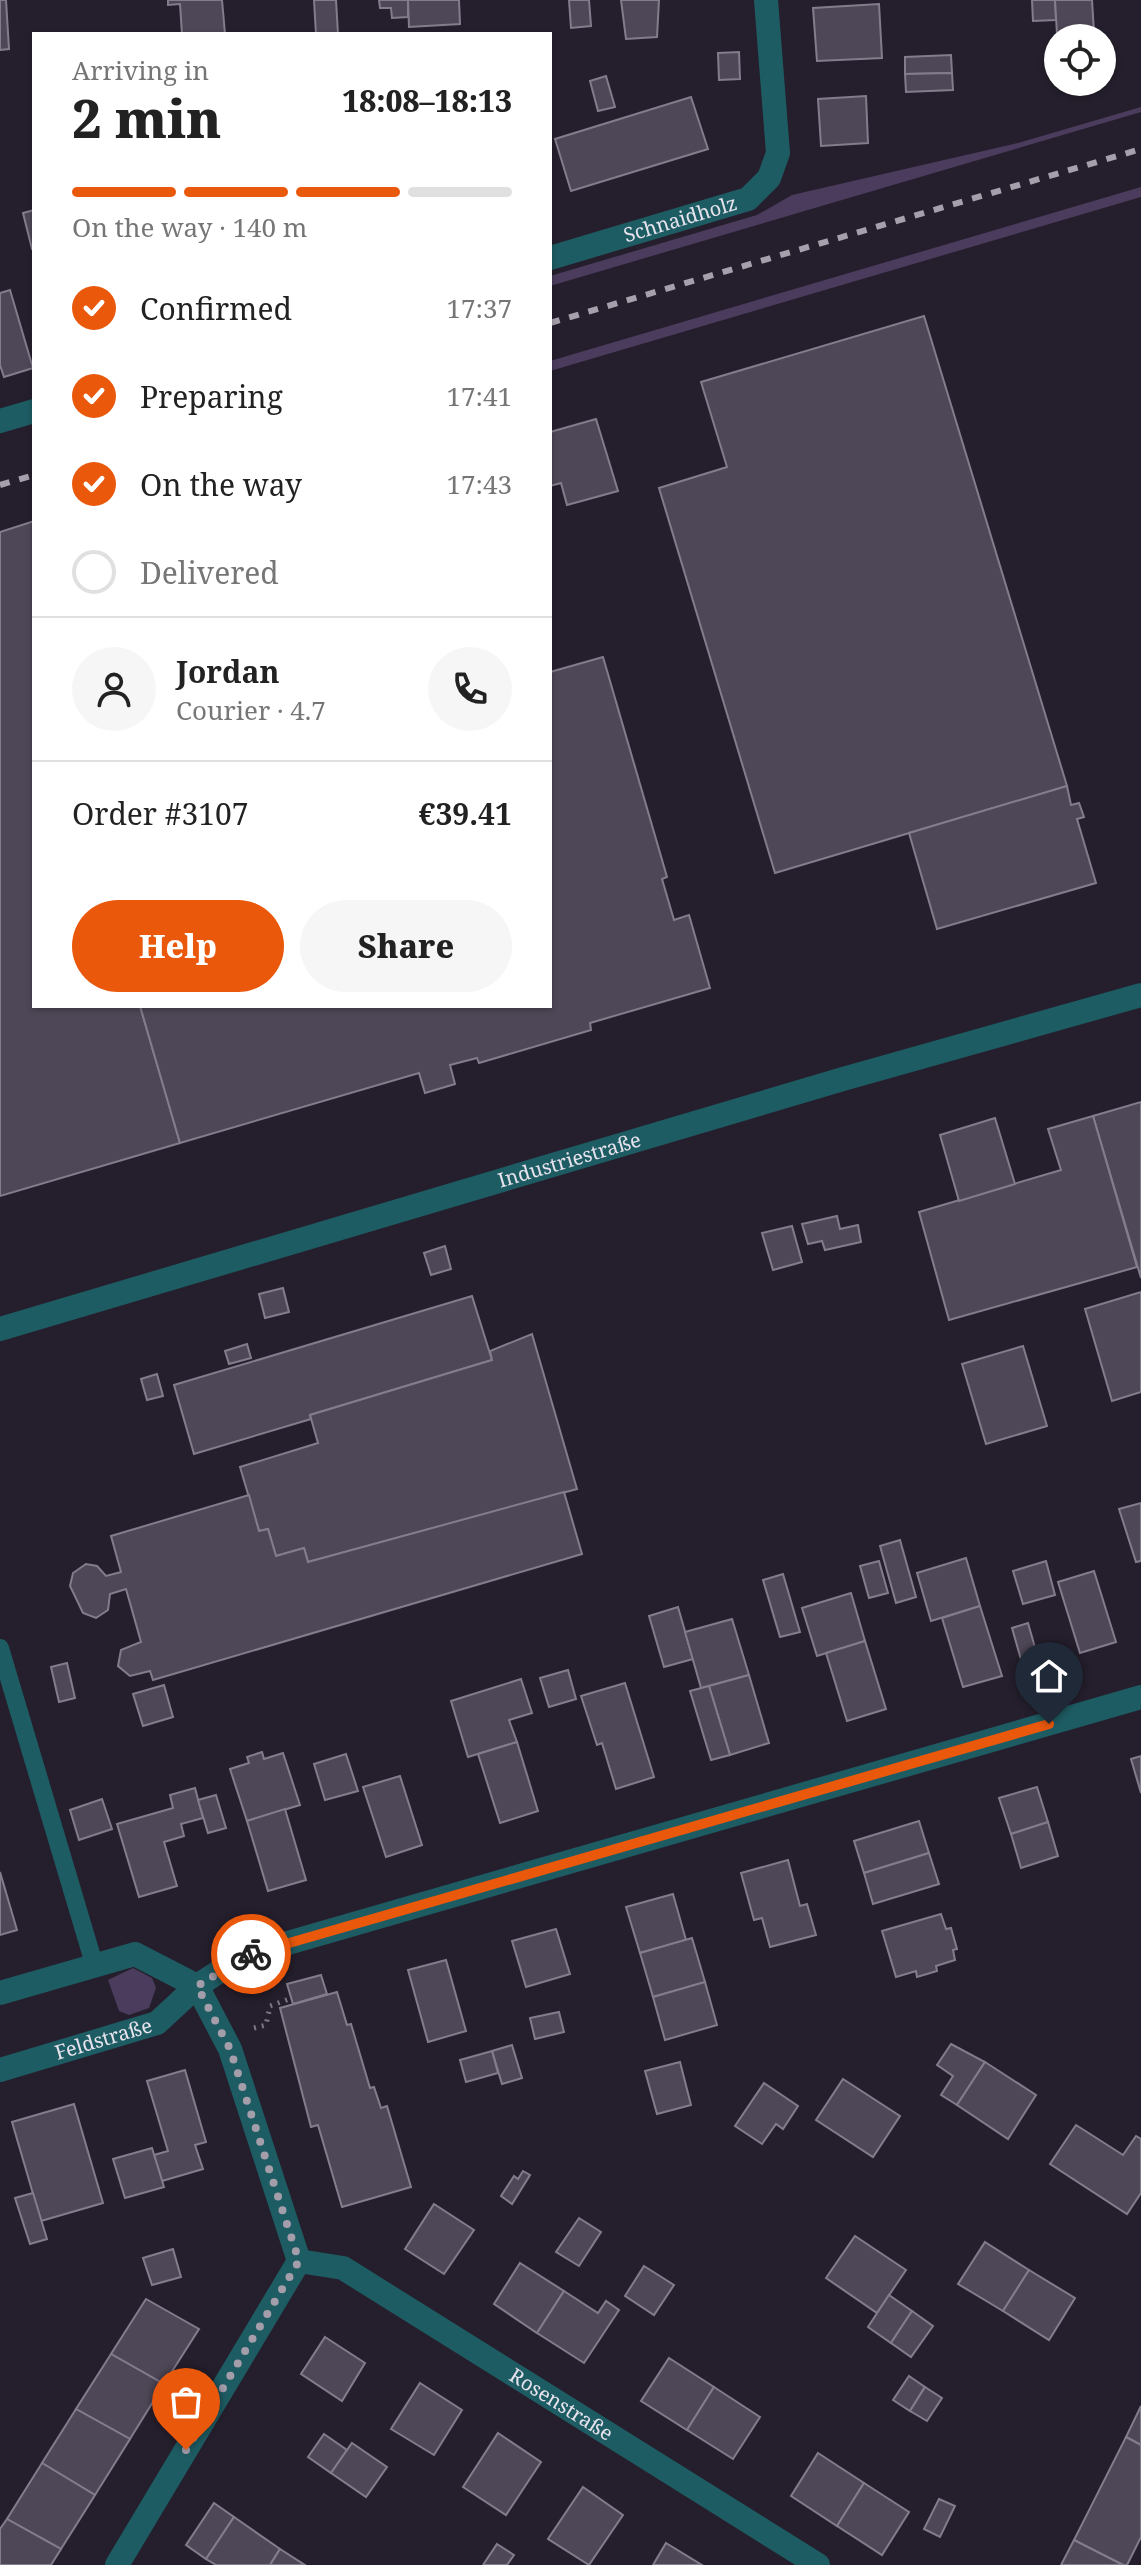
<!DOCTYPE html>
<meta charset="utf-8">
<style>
body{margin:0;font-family:"Noto Serif",serif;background:#f6f6f6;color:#222;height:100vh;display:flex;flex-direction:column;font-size:30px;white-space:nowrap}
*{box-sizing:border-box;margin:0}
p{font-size:26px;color:#767676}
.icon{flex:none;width:44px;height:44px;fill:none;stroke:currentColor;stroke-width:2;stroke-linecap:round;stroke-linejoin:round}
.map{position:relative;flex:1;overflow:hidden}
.sheet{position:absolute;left:32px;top:32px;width:520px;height:976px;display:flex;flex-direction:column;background:#fff;border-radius:0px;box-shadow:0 2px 6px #0004}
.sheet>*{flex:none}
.controls{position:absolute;left:1044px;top:24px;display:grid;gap:16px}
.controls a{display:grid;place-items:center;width:72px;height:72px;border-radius:50%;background:#fff;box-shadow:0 2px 6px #0004;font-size:40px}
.pin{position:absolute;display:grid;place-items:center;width:68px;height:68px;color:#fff;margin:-82px -34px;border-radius:50% 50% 50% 0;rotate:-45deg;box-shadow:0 0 8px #0007}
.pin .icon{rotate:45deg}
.courier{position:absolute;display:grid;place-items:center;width:80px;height:80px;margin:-40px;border:6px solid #ea580c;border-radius:50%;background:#fff;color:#222;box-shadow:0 2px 10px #0007}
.summary em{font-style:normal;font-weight:800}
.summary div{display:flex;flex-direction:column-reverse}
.summary{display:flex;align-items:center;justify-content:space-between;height:136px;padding:0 40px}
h1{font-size:52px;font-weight:800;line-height:60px}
.bar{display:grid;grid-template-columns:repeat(4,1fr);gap:12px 8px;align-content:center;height:96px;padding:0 40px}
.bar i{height:10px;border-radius:6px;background:#e0e0e0}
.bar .current{background:#ea580c}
.bar p{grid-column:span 4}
.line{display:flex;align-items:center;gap:20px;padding:0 40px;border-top:2px solid #e0e0e0}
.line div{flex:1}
.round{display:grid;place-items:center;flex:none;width:84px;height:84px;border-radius:42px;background:#f6f6f6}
ol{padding:0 40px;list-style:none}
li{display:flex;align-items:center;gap:24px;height:88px}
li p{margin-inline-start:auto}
li .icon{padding:8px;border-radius:50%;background:#ea580c;color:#fff;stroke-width:4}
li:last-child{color:#767676}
li i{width:44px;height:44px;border:4px solid #e0e0e0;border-radius:50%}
.action{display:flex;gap:16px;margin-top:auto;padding:16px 40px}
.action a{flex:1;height:92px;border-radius:48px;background:#ea580c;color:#fff;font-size:32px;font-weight:800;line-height:92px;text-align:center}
.action a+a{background:#f6f6f6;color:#222}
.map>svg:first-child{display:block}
.green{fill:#4b3c5d}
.building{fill:#4e4757;stroke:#837c8d;stroke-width:2}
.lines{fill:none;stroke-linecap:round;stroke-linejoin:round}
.path{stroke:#7b7682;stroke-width:5;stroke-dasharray:2 6;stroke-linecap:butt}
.service{stroke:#1e5c63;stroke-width:18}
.minor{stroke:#1e5c63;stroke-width:24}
.tertiary{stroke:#1e5c63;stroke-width:24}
.rail{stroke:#a5a0ab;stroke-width:6;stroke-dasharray:10 10;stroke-linecap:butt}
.done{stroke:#a39eaa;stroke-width:8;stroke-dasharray:0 14.4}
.route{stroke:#ea580c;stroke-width:10}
.labels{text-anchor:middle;stroke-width:6;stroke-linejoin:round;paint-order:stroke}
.street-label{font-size:20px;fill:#e7e3ed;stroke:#251f2d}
</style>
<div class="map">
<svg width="1141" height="2565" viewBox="0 0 1141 2565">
<rect width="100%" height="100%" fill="#251f2d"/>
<!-- green -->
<g class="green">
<polygon points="1141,107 1141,112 550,286 550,276 757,215 792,195 1018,143"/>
<polygon points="1141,187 1141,197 550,371 550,361"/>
<polygon points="133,1968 152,1978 156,1988 149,2008 129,2015 119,2011 108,1980"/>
</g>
<!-- building -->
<g class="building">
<polygon points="0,0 6,0 9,49 0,50"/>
<polygon points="168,0 222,0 225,34 182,34 180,4 168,5"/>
<polygon points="314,0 336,0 338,34 316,34"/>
<polygon points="379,0 408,0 408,17 392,18 391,8 380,8"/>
<polygon points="408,0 459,0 460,24 409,27"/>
<polygon points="569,0 589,0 591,26 571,28"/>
<polygon points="621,0 659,0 657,37 626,39"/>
<polygon points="1032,0 1055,0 1056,20 1033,21"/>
<polygon points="1055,0 1092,0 1094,32 1057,34"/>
<polygon points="879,4 882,58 817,61 813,8"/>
<polygon points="739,52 740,79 719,80 718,53"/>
<polygon points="951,55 952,73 905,74 905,57"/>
<polygon points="952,73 953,90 906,92 905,74"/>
<polygon points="606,76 615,107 598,111 590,81"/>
<polygon points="866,96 868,143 821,146 818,99"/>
<polygon points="691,97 708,149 571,191 555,139"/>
<polygon points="34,210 34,249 32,249 23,213"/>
<polygon points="10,290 33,368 4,377 0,365 0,293"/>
<polygon points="924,316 1067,786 775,873 659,488 727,467 701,382"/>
<polygon points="596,419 618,491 567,505 561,483 550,486 550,432"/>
<polygon points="34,521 34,1006 140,1006 180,1143 0,1196 0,532"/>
<polygon points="603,657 667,877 662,879 674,920 689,915 710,988 590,1023 591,1030 479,1063 477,1058 450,1065 455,1084 425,1093 419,1073 180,1143 140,1006 550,1006 550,672"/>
<polygon points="1067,786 1071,805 1079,803 1084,817 1077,819 1096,883 937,929 909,833"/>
<polygon points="1141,1102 1141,1278 1093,1116"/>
<polygon points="1093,1116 1137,1267 949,1320 919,1212 1061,1170 1048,1129"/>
<polygon points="995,1118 1015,1184 959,1201 940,1135"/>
<polygon points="837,1216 840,1229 858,1225 861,1242 825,1250 822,1241 808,1244 802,1224"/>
<polygon points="792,1226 802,1262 773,1270 762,1233"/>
<polygon points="445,1246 451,1269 431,1275 424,1253"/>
<polygon points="283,1288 289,1312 265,1318 259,1294"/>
<polygon points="1141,1292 1141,1392 1112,1401 1085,1309"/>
<polygon points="472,1296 492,1360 310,1415 311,1419 194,1454 174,1385"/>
<polygon points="532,1334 577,1489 308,1562 304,1548 276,1556 268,1529 259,1531 240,1467 318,1443 310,1415 492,1360 490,1351"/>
<polygon points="247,1344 251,1358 229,1364 225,1351"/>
<polygon points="1023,1346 1047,1426 986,1444 962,1364"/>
<polygon points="157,1374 163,1396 147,1400 141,1379"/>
<polygon points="564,1492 582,1554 153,1680 150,1671 130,1676 118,1666 121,1650 141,1642 126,1589 110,1594 108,1610 96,1618 83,1613 70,1586 73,1573 86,1564 97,1566 106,1576 121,1572 111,1536 249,1495 259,1531 268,1529 276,1556 304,1548 308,1562"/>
<polygon points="1141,1503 1141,1561 1136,1562 1119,1509"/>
<polygon points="900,1540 916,1597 896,1603 880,1546"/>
<polygon points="966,1558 980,1606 931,1621 917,1573"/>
<polygon points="879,1561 888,1593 869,1598 860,1566"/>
<polygon points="1046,1561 1055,1595 1023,1604 1013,1571"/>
<polygon points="1094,1571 1116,1642 1080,1653 1058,1582"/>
<polygon points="783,1574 800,1632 780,1637 763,1580"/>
<polygon points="851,1593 865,1641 817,1656 802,1608"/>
<polygon points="980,1606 1002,1676 963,1687 942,1618"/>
<polygon points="678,1607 693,1659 664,1667 649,1616"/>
<polygon points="732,1619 749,1675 701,1688 685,1632"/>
<polygon points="1028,1623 1040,1665 1024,1670 1012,1628"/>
<polygon points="865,1641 886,1709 847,1721 826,1653"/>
<polygon points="67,1663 75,1698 59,1702 51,1667"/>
<polygon points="568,1670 576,1699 549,1707 540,1678"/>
<polygon points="749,1675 769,1743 730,1755 709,1686"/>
<polygon points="521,1679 532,1713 509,1720 517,1742 468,1757 451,1701"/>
<polygon points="625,1683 654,1777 616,1789 602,1743 597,1745 581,1696"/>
<polygon points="164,1685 173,1717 143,1726 133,1694"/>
<polygon points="709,1686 730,1755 711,1760 690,1691"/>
<polygon points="517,1742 538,1811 500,1823 478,1754"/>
<polygon points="262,1752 264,1759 283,1753 300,1805 247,1821 230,1769 249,1763 247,1757"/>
<polygon points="346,1754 358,1791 325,1800 314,1764"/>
<polygon points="1141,1756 1141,1793 1131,1759"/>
<polygon points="400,1776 422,1845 386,1857 363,1787"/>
<polygon points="1037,1787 1048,1822 1011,1834 999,1798"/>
<polygon points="195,1788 203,1818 181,1824 184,1836 164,1842 177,1886 139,1897 117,1824 173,1808 170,1795"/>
<polygon points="216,1795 226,1828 208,1833 198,1800"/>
<polygon points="102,1799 112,1829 79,1840 70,1810"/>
<polygon points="285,1809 306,1880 268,1891 247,1821"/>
<polygon points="919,1821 929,1853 864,1873 854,1841"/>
<polygon points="1048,1822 1058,1856 1021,1868 1011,1834"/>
<polygon points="929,1853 939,1884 873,1904 864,1873"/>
<polygon points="788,1860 800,1906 807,1904 816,1935 770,1947 762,1918 754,1920 741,1873"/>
<polygon points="0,1872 17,1930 0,1935"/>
<polygon points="673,1894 686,1940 640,1953 626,1907"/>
<polygon points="941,1914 946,1929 951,1928 957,1949 953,1950 955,1960 936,1966 937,1971 917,1977 916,1971 896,1977 882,1931"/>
<polygon points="556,1929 570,1974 526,1987 512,1941"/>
<polygon points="692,1938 705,1982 653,1997 640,1953"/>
<polygon points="446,1960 466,2031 428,2042 408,1970"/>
<polygon points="321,1975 327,1994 293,2004 287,1984"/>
<polygon points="705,1982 717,2025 665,2040 653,1997"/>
<polygon points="337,1992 347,2025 351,2024 370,2088 374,2087 381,2108 387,2106 411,2187 342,2207 318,2125 311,2127 280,2008"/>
<polygon points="559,2012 564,2032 535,2039 530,2018"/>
<polygon points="951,2044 985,2062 957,2105 941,2095 953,2076 937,2065"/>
<polygon points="512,2045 522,2078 502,2084 492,2051"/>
<polygon points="492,2051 498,2073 466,2082 460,2060"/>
<polygon points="680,2062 691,2105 657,2114 645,2071"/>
<polygon points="985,2062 1036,2095 1008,2139 957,2105"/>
<polygon points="185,2070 206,2142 195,2145 203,2169 162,2181 154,2155 168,2151 147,2081"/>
<polygon points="843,2079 900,2116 873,2157 816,2120"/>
<polygon points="764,2083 798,2106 783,2129 776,2124 762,2144 735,2126"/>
<polygon points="74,2104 103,2203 41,2221 12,2122"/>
<polygon points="1076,2125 1123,2155 1136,2136 1141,2139 1141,2193 1127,2214 1050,2164"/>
<polygon points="152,2148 164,2187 125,2198 113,2159"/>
<polygon points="523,2171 530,2175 512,2204 501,2196 514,2176 518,2179"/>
<polygon points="33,2193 47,2239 30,2244 15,2198"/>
<polygon points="434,2204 474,2230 444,2274 405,2249"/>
<polygon points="579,2218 601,2232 579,2266 556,2252"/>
<polygon points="855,2236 906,2270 877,2313 826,2278"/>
<polygon points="985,2242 1029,2270 1003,2311 958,2284"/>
<polygon points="173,2249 181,2277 152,2285 143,2258"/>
<polygon points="520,2263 564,2291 537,2333 494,2304"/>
<polygon points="644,2266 674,2285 654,2315 625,2296"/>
<polygon points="1029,2270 1075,2298 1049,2340 1003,2311"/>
<polygon points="564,2291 598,2313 606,2301 619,2310 584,2363 537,2333"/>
<polygon points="889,2295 912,2311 891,2343 868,2327"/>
<polygon points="146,2299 199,2329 164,2384 111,2354"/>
<polygon points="912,2311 933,2326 911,2357 891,2343"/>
<polygon points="325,2337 365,2363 342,2401 301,2374"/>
<polygon points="111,2354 164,2384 130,2439 76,2409"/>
<polygon points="669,2358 714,2387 687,2430 641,2401"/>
<polygon points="909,2376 925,2387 910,2411 893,2400"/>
<polygon points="420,2383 462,2410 434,2455 391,2429"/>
<polygon points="714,2387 760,2417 733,2459 687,2430"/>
<polygon points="925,2387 942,2398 927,2421 910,2411"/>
<polygon points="1141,2406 1141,2445 1126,2437"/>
<polygon points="76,2409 130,2439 95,2495 42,2463"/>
<polygon points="498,2433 541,2462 506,2515 463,2487"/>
<polygon points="324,2434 347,2450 331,2473 308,2457"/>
<polygon points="1126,2437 1141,2445 1141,2537 1127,2565 1123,2565 1074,2540"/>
<polygon points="352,2443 387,2467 366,2497 331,2473"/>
<polygon points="818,2453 864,2483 837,2526 791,2496"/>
<polygon points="42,2463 95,2495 61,2549 7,2519"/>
<polygon points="864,2483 909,2512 882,2555 837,2526"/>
<polygon points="583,2487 623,2515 589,2565 548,2539"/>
<polygon points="939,2499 955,2506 940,2537 924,2529"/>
<polygon points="214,2503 234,2517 206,2559 186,2545"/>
<polygon points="234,2517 280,2549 270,2565 216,2565 206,2559"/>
<polygon points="7,2519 61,2549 51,2565 0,2565 0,2529"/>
<polygon points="1074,2540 1123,2565 1061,2565"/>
<polygon points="666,2543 702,2565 653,2565"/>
<polygon points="497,2544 514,2555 507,2565 483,2565"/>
<polygon points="280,2549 305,2565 270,2565"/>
</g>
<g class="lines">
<!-- path -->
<polyline class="path" points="254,2028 266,2025 270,2006 292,1998"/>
<!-- service -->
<polyline class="service" points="0,1648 95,1967"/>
<!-- minor -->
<g class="minor">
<path id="s1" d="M550,258L748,199L769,178L778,153L766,0"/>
<polyline points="0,421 34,411"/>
<polyline points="0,1993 135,1954 197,1986"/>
<path id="s2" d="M0,2070L157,2023L197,1986L243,1956L1141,1697"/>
<path id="s3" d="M299,2261L343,2268L818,2565"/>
<polyline points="117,2565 299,2261 230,2049 197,1986"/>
</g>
<!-- tertiary -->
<path class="tertiary" id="s4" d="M0,1329L843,1079L1141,995"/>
<!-- rail -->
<g class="rail">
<polyline points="550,323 1141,149"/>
<polyline points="0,485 34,475"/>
</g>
</g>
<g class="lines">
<!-- done -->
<polyline class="done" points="186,2450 299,2261 230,2049 197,1986 251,1954"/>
<!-- route -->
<polyline class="route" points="251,1954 1049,1724"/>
</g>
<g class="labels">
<!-- street labels -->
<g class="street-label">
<text dy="7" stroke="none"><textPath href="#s1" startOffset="136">Schnaidholz</textPath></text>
<text dy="7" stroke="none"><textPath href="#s4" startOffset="594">Industriestraße</textPath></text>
<text dy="7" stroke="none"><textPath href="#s2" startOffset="108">Feldstraße</textPath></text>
<text dy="7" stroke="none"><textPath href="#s3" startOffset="302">Rosenstraße</textPath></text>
</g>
</g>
</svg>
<div class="controls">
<a><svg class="icon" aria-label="locate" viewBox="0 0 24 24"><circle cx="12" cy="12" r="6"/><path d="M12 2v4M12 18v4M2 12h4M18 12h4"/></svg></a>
</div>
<div class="pin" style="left:186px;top:2450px;background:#ea580c"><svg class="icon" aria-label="bag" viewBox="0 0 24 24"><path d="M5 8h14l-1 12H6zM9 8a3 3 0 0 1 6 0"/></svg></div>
<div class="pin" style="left:1049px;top:1724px;background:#1f2937"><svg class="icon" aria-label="home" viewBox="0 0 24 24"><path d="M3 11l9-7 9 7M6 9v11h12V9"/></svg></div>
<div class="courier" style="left:251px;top:1954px"><svg class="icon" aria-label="bike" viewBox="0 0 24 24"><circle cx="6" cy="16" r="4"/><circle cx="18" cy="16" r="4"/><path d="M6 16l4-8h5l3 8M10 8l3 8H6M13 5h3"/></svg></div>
<section class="sheet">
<div class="summary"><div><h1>2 min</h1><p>Arriving in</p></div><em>18:08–18:13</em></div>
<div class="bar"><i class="current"></i><i class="current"></i><i class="current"></i><i></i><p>On the way · 140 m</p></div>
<ol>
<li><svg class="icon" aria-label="check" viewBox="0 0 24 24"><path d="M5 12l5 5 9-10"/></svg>Confirmed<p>17:37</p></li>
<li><svg class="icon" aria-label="check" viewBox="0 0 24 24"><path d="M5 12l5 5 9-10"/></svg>Preparing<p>17:41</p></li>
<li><svg class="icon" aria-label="check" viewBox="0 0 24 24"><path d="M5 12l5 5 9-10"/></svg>On the way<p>17:43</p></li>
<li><i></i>Delivered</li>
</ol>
<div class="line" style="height:144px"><a class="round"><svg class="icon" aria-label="person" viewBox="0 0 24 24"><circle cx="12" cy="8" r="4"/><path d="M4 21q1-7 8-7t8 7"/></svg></a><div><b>Jordan</b><p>Courier · 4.7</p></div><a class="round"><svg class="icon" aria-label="phone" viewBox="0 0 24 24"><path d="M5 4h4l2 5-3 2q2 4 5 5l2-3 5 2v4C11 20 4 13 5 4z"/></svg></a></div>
<div class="line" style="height:104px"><div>Order #3107</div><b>€39.41</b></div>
<div class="action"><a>Help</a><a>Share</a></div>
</section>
</div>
